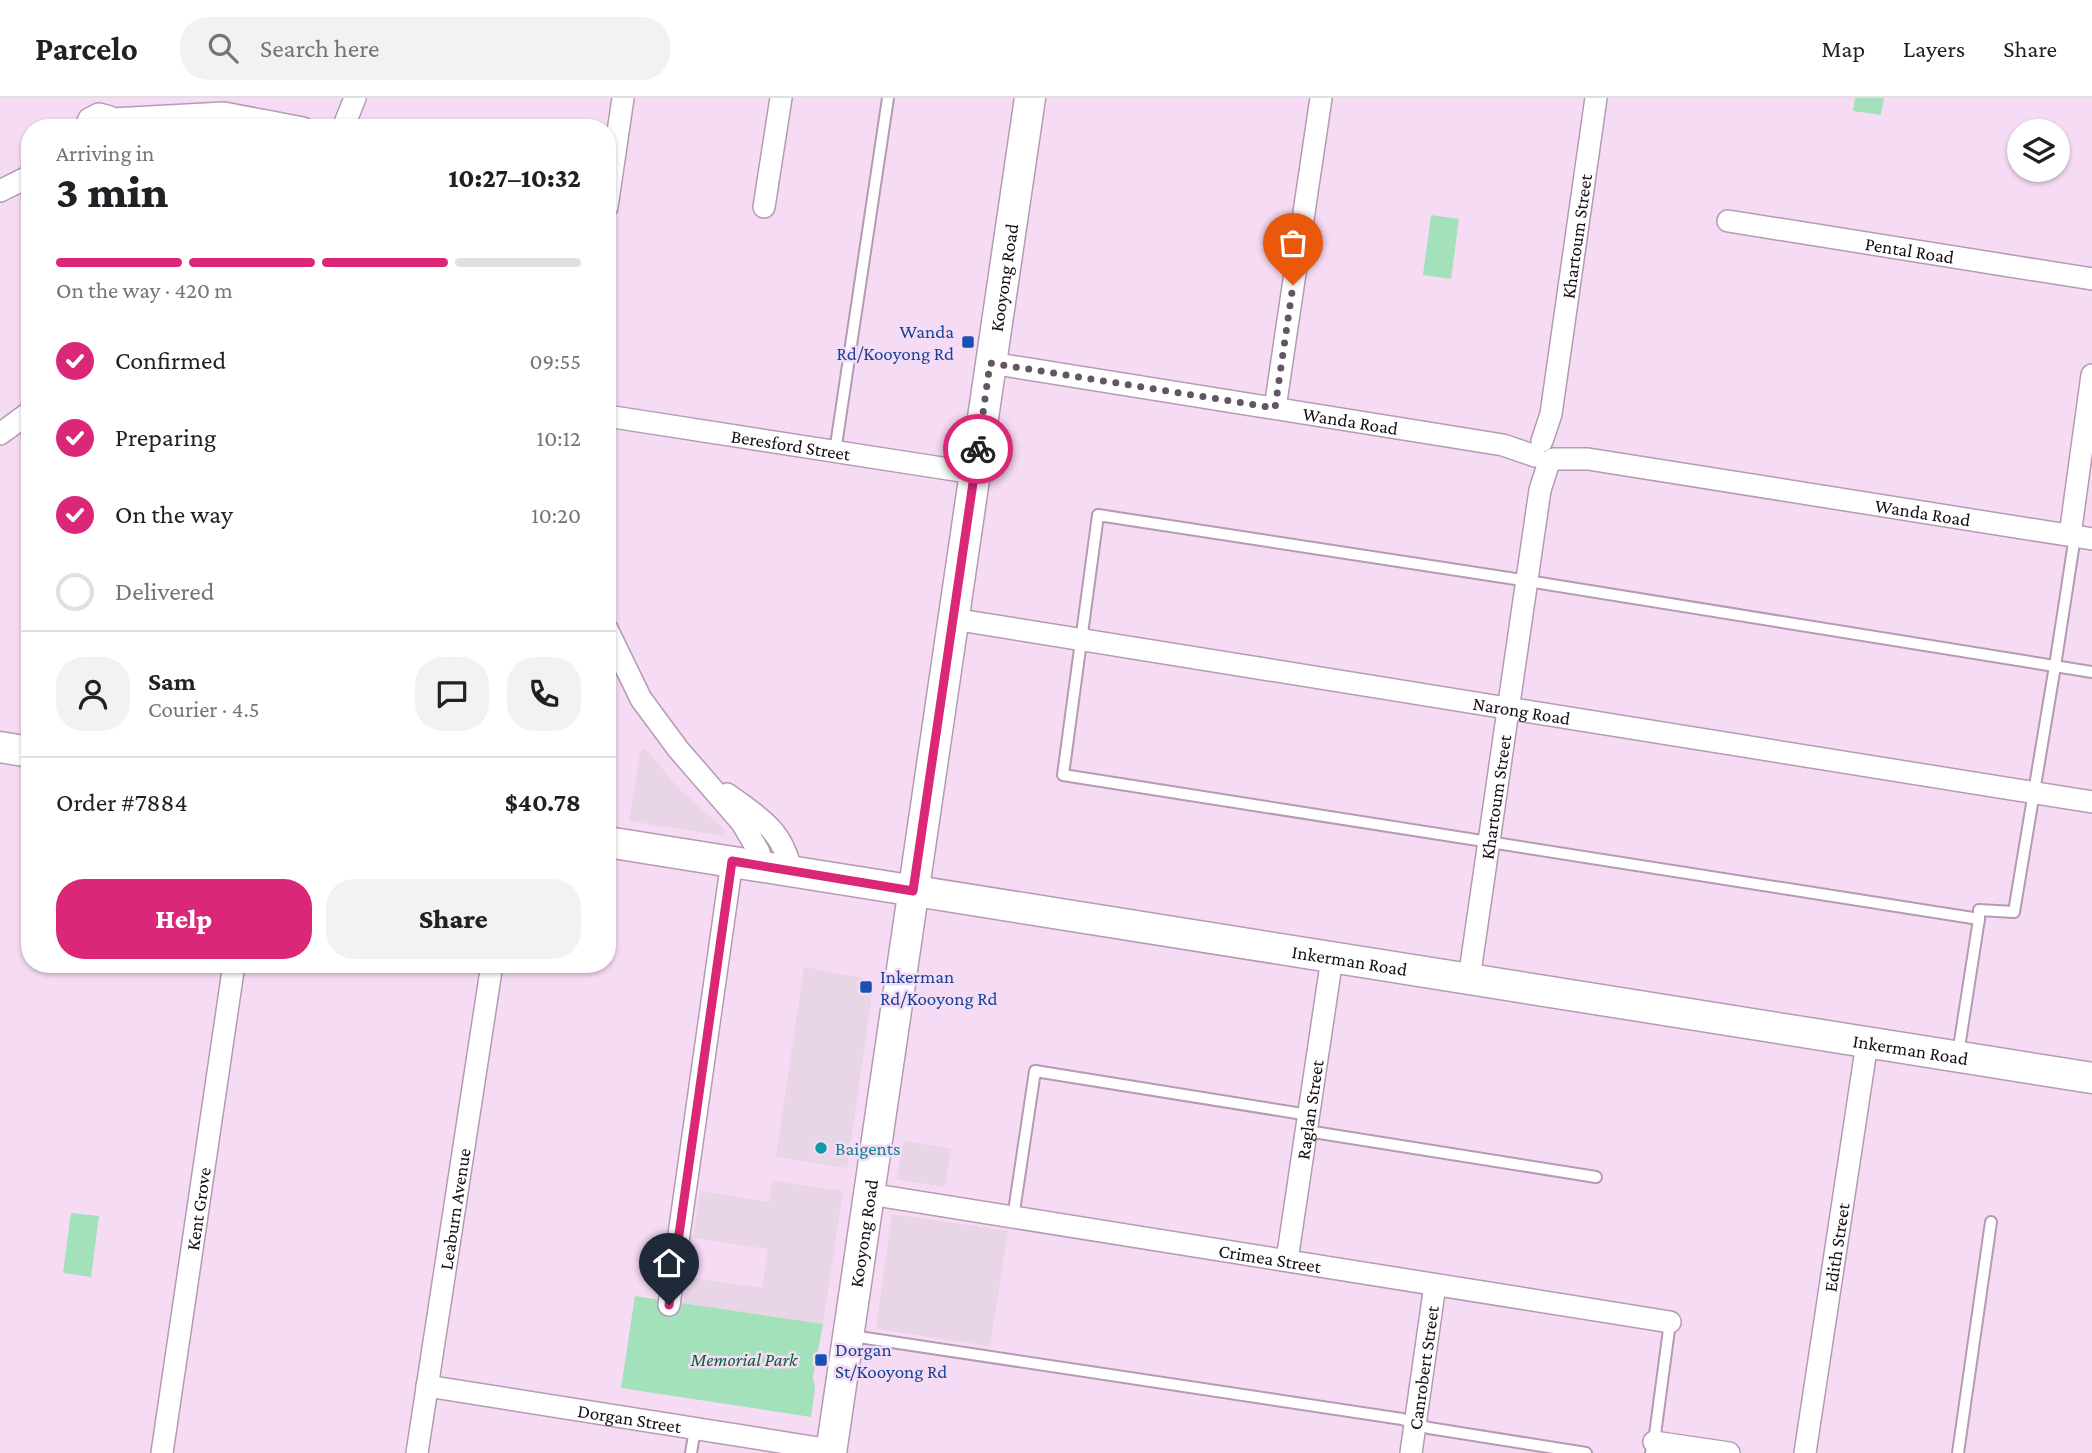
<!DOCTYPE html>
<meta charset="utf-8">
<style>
body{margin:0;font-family:"Crimson Pro",serif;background:#f2f2f2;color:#202124;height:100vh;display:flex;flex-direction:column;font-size:26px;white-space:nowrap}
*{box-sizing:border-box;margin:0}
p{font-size:23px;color:#757577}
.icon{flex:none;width:38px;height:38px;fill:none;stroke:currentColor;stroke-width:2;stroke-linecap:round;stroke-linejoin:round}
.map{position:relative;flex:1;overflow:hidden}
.sheet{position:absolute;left:21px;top:21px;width:595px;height:854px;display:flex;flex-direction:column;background:#fff;border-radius:28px;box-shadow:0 2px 5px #0004}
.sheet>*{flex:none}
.fabs{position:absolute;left:2007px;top:21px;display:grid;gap:14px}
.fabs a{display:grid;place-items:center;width:63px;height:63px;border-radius:50%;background:#fff;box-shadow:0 2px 5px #0004;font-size:35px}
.pin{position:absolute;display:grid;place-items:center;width:60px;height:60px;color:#fff;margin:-72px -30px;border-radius:50% 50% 50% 0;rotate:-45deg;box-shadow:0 0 7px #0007}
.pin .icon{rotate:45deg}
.courier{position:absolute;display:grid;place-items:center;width:70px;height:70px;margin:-35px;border:5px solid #db2777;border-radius:50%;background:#fff;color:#222;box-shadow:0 2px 9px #0007}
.overview em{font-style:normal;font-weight:800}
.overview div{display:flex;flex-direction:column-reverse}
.overview{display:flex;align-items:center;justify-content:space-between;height:119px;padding:0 35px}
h1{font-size:46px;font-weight:800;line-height:52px}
.bar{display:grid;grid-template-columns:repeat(4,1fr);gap:10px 7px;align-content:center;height:84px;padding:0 35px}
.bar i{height:9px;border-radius:5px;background:#e0e0e0}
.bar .active{background:#db2777}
.bar p{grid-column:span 4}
.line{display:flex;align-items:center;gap:18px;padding:0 35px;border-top:2px solid #e0e0e0}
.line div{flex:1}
.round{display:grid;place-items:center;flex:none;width:74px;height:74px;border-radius:28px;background:#f2f2f2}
ol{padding:0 35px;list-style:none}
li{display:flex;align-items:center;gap:21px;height:77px}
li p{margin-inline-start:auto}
li .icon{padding:7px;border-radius:50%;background:#db2777;color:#fff;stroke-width:4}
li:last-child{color:#757577}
li i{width:38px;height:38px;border:4px solid #e0e0e0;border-radius:50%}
.primary-button{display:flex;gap:14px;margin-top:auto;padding:14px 35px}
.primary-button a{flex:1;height:80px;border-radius:28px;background:#db2777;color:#fff;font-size:28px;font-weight:800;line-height:80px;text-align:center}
.primary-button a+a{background:#f2f2f2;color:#202124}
header{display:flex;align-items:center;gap:42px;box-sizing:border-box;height:98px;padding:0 35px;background:#fff;border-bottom:2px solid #e0e0e0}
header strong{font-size:33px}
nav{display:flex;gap:38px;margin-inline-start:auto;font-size:24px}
.search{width:490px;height:63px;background:#f2f2f2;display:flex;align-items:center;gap:18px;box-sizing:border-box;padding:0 24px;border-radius:28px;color:#757577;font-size:26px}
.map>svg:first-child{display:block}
.commercial{fill:#e8d5e5}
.green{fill:#a3e1bb}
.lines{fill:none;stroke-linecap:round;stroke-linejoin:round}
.lane-casing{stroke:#b49bb3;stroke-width:14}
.street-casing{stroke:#b49bb3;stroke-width:24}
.secondary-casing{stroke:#b49bb3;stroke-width:33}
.lane{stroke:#fff;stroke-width:10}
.street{stroke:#fff;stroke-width:21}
.secondary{stroke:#fff;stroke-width:30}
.done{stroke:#645564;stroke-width:7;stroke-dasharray:0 12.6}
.route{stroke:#db2777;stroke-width:9}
.transit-dot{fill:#1a4fb4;stroke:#f6dbf5;stroke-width:2.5}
.culture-dot{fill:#0f9aa8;stroke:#f6dbf5;stroke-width:2.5}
.labels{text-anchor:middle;stroke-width:5;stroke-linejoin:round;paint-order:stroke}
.street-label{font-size:19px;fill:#160d16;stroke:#f6dbf5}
.transit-label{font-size:19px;fill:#164399;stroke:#f6dbf5;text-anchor:start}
.culture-label{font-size:19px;fill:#0d838f;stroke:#f6dbf5;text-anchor:start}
.park-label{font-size:19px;font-style:italic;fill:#07643d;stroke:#f6dbf5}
</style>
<header>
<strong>Parcelo</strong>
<div class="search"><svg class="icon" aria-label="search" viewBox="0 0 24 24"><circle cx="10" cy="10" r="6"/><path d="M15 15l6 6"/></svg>Search here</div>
<nav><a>Map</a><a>Layers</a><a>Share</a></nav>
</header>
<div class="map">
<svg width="2092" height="1355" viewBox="0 0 2092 1355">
<rect width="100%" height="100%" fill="#f6dbf5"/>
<!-- commercial -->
<g class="commercial">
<polygon points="645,650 677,689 725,732 724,738 629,723 640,655"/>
<polygon points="804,869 874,882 847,1070 776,1059"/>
<polygon points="903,1043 951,1051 945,1089 897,1081"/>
<polygon points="772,1083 843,1093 823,1226 683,1205 687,1179 762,1190 768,1151 693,1140 700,1093 769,1104"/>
<polygon points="892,1116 1008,1133 990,1248 876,1231"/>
</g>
<!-- green -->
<g class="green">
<polygon points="1855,0 1884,0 1881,17 1853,13"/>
<polygon points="1431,117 1459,121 1451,181 1423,177"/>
<polygon points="71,1115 99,1118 91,1179 63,1175"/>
<polygon points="635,1198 823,1226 813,1279 815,1290 811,1319 621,1290"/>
</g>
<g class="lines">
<!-- lane casing -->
<g class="lane-casing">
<g id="lane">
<polyline points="835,354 888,0"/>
<polyline points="1979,821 1979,812 2014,814 2055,568 2075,438"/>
<polyline points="1958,956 1979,821 1063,677 1098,417 1509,480 2092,574"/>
<polyline points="1307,1033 1596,1079"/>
<polyline points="1013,1120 1035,973 1309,1017"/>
<polyline points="852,1238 1402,1321 1429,1330 1586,1355"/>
<polyline points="691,1355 695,1331"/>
<polyline points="1651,1355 1654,1344 1670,1224"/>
<polyline points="1958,1355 1991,1124"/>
</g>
</g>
<!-- street casing -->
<g class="street-casing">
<g id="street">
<polyline points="112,21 224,15 303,30"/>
<polyline points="85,30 89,21 99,16 110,19 117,30"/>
<polyline points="343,30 355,0"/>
<polyline points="0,93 30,78"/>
<polyline points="607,109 623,0"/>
<polyline points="764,109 781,0"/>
<path id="s1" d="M1728,123L2092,181"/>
<path id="s2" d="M991,265L1503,347L1535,358"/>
<polyline points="1275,310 1321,0"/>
<path id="s3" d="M607,318L974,375"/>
<polyline points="0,336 30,314"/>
<path id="s4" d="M1542,343L1551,316L1596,0"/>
<path id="s5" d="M1553,361H1588L2092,441"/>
<polyline points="2070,437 2092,277"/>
<path id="s6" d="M953,521L2092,704"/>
<polyline points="607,531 641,601 678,651 742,725 759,754 761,767"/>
<path d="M727,696C759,719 783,732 791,773"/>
<path id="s7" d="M1469,881L1540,392L1549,364"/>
<path id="s8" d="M869,1096L1670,1224"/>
<path id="s9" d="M1287,1162L1332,860"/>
<polyline points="669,1207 732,763"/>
<path id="s10" d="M427,1288L831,1352"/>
<polyline points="1654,1344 1729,1355"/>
<path id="s11" d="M162,1355L234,866"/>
<path id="s12" d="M417,1355L492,866"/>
<path id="s13" d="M1411,1355L1435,1187"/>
<path id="s14" d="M1805,1355L1867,945"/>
</g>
</g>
<!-- secondary casing -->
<g class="secondary-casing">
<g id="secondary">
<polyline points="0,649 30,654"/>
<path id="s15" d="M607,744L2092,980"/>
<path id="s16" d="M831,1355L1030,0"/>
</g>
</g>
<!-- lane -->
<use href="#lane" class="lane"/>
<!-- street -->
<use href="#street" class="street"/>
<!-- secondary -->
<use href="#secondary" class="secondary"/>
</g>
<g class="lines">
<!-- done -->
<polyline class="done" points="978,351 990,265 1275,310 1293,187"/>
<!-- route -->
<polyline class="route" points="669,1207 732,763 913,793 978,351"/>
</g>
<!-- markers -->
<g class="transit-dot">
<rect x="961" y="237" width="14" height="14" rx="3.5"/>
<rect x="859" y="882" width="14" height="14" rx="3.5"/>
<rect x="814" y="1255" width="14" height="14" rx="3.5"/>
</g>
<circle class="culture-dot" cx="821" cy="1050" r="7"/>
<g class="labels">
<!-- street labels -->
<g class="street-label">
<text dy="7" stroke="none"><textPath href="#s4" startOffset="208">Khartoum Street</textPath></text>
<text dy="7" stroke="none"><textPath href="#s1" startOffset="184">Pental Road</textPath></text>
<text dy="7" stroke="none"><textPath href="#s16" startOffset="1188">Kooyong Road</textPath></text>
<text dy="7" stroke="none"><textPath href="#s2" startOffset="364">Wanda Road</textPath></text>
<text dy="7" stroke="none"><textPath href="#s3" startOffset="186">Beresford Street</textPath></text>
<text dy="7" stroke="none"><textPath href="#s5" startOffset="374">Wanda Road</textPath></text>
<text dy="7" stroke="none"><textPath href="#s6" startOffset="576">Narong Road</textPath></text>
<text dy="7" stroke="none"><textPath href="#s7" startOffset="184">Khartoum Street</textPath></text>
<text dy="7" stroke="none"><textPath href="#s15" startOffset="752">Inkerman Road</textPath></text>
<text dy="7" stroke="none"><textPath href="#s15" startOffset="1320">Inkerman Road</textPath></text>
<text dy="7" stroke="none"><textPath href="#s9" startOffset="152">Raglan Street</textPath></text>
<text dy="7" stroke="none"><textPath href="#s11" startOffset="247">Kent Grove</textPath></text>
<text dy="7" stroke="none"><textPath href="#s12" startOffset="247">Leaburn Avenue</textPath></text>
<text dy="7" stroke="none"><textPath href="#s16" startOffset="222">Kooyong Road</textPath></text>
<text dy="7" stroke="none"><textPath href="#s14" startOffset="208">Edith Street</textPath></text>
<text dy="7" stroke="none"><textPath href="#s8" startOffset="406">Crimea Street</textPath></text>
<text dy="7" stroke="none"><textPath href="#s13" startOffset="86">Canrobert Street</textPath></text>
<text dy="7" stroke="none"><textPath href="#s10" startOffset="205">Dorgan Street</textPath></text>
</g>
<!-- transit labels -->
<g class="transit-label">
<text x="954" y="240" text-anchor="end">Wanda<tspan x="954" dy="22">Rd/Kooyong Rd</tspan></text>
<text x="880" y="885">Inkerman<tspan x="880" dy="22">Rd/Kooyong Rd</tspan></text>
<text x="835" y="1258">Dorgan<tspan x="835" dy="22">St/Kooyong Rd</tspan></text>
</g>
<!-- culture labels -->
<g class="culture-label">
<text x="835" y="1057">Baigents</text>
</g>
<!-- park labels -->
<g class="park-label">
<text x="744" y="1268">Memorial Park</text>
</g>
</g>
</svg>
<div class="fabs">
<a><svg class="icon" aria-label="layers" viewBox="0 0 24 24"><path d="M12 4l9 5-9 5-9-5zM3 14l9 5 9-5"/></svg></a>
</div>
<div class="pin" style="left:1293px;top:187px;background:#ea580c"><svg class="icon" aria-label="bag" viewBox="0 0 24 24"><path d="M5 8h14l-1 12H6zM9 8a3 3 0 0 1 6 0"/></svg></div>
<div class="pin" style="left:669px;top:1207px;background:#1f2937"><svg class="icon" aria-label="home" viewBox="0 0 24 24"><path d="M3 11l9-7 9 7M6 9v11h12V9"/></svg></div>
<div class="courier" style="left:978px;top:351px"><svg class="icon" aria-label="bike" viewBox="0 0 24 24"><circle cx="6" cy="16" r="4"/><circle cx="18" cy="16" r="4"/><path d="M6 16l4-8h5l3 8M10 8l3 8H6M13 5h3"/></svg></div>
<section class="sheet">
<div class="overview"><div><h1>3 min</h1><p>Arriving in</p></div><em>10:27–10:32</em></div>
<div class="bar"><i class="active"></i><i class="active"></i><i class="active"></i><i></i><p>On the way · 420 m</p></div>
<ol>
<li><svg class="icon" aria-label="check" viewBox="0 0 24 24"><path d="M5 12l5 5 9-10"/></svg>Confirmed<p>09:55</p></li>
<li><svg class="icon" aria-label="check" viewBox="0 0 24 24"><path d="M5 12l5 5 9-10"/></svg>Preparing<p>10:12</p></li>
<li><svg class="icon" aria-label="check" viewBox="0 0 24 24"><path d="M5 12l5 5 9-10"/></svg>On the way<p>10:20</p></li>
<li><i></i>Delivered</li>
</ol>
<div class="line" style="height:126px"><a class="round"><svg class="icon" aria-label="person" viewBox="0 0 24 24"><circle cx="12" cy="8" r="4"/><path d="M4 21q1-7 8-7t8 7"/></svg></a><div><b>Sam</b><p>Courier · 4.5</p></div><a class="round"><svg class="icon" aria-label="chat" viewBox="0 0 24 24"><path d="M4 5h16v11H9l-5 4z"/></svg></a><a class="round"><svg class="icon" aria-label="phone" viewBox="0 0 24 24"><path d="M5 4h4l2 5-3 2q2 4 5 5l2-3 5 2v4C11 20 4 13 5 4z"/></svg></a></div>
<div class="line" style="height:91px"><div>Order #7884</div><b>$40.78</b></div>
<div class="primary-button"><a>Help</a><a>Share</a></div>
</section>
</div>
